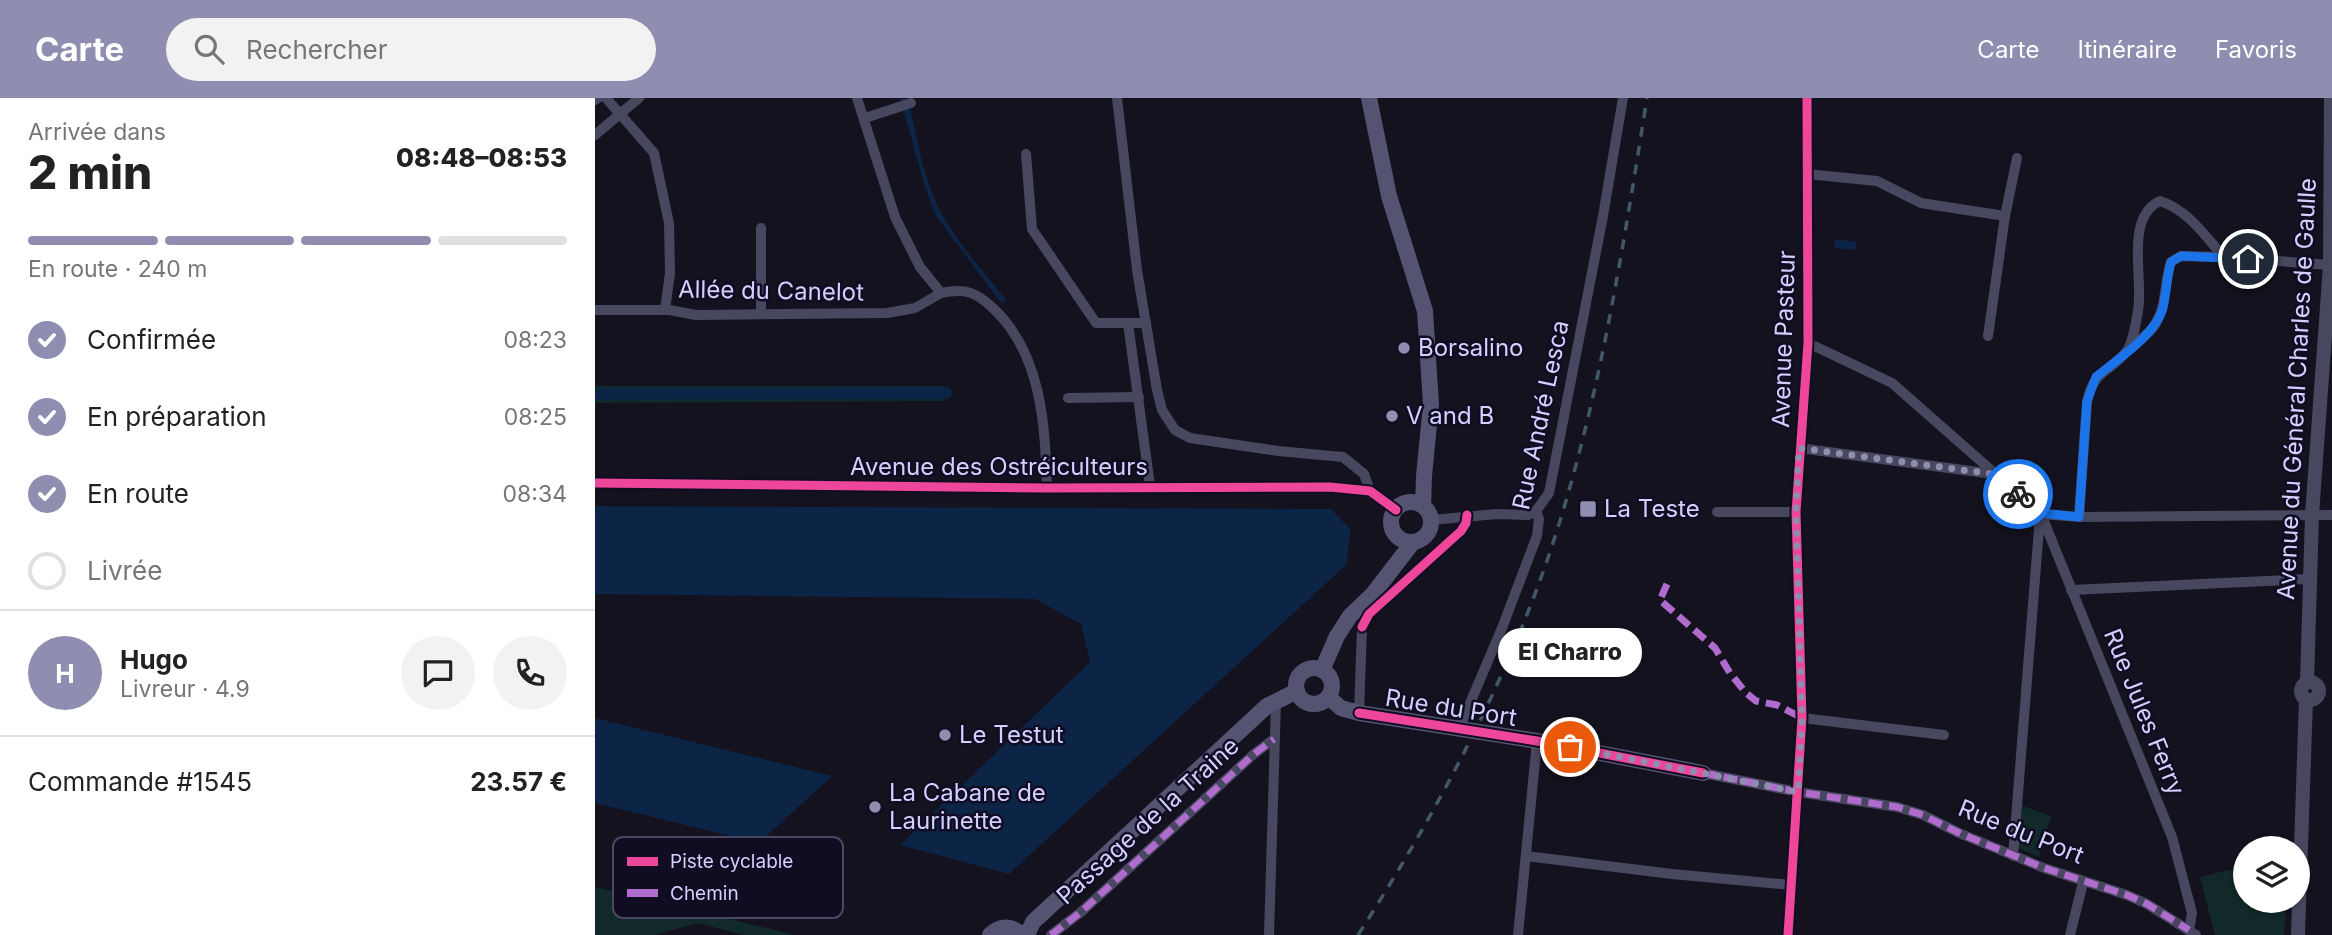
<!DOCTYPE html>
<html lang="fr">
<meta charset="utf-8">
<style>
body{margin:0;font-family:Inter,sans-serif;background:#f2f2f2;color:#222;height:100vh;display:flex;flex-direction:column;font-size:26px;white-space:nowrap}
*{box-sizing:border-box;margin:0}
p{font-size:23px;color:#767676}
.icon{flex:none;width:38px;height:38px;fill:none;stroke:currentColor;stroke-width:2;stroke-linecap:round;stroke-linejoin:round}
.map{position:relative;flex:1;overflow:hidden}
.side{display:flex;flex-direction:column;background:#fff;width:595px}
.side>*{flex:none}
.fabs{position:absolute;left:1638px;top:738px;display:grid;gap:14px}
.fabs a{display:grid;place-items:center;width:77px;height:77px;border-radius:50%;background:#fff;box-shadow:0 2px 5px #0004;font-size:35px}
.pin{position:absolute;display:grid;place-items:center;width:60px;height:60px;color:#fff;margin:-30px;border:4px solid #fff;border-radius:50%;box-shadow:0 2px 7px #0007}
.courier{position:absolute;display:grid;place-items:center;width:70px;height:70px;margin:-35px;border:5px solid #1a73e8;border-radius:50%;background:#fff;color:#222;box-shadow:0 2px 9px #0007}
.bubble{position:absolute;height:49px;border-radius:24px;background:#fff;box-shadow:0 2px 5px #0004;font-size:23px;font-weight:800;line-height:49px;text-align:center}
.head em{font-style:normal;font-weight:800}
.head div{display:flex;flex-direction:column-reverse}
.head{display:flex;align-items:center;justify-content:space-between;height:119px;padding:0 28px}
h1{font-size:46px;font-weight:800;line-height:52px}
.bar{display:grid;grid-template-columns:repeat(4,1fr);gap:10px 7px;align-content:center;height:84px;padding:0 28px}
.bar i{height:9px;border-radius:5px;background:#e0e0e0}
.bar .current{background:#908eb0}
.bar p{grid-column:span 4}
.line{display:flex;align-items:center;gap:18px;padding:0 28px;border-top:2px solid #e0e0e0}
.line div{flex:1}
.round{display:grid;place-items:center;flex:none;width:74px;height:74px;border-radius:37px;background:#f2f2f2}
ol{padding:0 28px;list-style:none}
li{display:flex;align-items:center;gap:21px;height:77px}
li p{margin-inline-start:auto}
li .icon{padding:7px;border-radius:50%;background:#908eb0;color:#fff;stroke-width:4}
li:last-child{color:#767676}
li i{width:38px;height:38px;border:4px solid #e0e0e0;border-radius:50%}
header{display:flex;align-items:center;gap:42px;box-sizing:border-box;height:98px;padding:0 35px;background:#908eb0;color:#fff}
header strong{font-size:33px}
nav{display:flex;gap:38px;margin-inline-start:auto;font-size:24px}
.search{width:490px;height:63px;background:#f2f2f2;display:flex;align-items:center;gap:18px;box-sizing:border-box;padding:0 24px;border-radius:38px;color:#767676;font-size:26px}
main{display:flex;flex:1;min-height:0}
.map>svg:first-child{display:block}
.green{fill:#112929}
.water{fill:#0c2445}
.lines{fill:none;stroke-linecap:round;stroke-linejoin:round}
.canal{stroke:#0c2445;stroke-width:12}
.minor{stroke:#47475f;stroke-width:10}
.tertiary{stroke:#47475f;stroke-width:14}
.secondary{stroke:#555372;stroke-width:16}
.rail{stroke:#405868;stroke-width:3.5;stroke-dasharray:10 9;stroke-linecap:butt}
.quiet{stroke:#b06ccc;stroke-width:7;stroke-dasharray:14 7;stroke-linecap:butt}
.cycleway-casing{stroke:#100d23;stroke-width:13}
.cycleway{stroke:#ed469a;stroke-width:9}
.done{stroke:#908eb0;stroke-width:7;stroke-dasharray:0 12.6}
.route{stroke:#1a73e8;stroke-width:9}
.poi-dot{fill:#908eb0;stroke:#100d23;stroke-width:2.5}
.labels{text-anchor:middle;stroke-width:5;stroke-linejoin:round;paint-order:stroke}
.street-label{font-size:24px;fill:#d3d0ff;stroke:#100d23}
.poi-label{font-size:24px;fill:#d3d0ff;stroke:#100d23;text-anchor:start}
.key{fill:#100d23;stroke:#4a4865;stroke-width:2}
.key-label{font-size:19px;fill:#d3d0ff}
</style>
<header>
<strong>Carte</strong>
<div class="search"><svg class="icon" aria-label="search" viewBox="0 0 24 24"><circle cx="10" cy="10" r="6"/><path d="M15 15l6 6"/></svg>Rechercher</div>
<nav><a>Carte</a><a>Itinéraire</a><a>Favoris</a></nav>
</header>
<main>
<section class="side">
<div class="head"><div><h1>2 min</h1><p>Arrivée dans</p></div><em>08:48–08:53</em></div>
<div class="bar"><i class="current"></i><i class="current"></i><i class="current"></i><i></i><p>En route · 240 m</p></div>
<ol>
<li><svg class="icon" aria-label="check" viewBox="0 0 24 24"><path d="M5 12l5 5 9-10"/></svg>Confirmée<p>08:23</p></li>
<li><svg class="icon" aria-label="check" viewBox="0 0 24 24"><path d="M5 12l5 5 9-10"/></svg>En préparation<p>08:25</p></li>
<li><svg class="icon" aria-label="check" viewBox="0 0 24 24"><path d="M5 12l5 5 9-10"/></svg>En route<p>08:34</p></li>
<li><i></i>Livrée</li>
</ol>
<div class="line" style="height:126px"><b class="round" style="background:#908eb0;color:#fff">H</b><div><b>Hugo</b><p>Livreur · 4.9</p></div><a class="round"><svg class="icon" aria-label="chat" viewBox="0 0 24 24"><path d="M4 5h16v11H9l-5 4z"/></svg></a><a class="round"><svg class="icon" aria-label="phone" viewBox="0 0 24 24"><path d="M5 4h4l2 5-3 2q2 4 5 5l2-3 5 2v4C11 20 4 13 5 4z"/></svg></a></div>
<div class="line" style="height:91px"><div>Commande #1545</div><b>23.57 €</b></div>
</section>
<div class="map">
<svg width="1737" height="837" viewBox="0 0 1737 837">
<rect width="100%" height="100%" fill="#14121e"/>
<!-- green -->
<g class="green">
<polygon points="0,288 348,288 348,303 0,305"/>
<polygon points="1428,708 1456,718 1444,759 1423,750"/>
<polygon points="1650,768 1650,803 1664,803 1665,810 1691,810 1689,837 1620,837 1605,779"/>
<polygon points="0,789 200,837 149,837 103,825 60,837 0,837"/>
</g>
<!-- water -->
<g class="water">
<path d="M305,0L313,2C322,36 329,85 347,116C364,147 389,174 411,202L407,206L341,118L330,89Z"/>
<polygon points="1240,141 1262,144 1260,152 1239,150"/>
<polygon points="0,408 736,411 756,432 751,467 414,776 305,747 495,564 486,526 440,501 0,496"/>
<polygon points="0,620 237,678 164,745 0,705"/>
</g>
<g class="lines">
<!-- canal -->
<polyline class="canal" points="0,296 351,295"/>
<!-- minor -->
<g class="minor">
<polyline points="11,0 59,55 74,125 75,175 70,212"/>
<path d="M262,0L300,119L325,169L346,195C371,190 381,194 399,211C447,257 450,327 452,390"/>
<polyline points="522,0 542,172 562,292 567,312 580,332 595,340 683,353 748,359 769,376 775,393"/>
<polyline points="0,2 3,0"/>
<polyline points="270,20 316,5"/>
<polyline points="0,37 44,0"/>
<polyline points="431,56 437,131 501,225 551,225"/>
<polyline points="1212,76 1282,83 1326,105 1410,118"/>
<polyline points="0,212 74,212 101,217 292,215 320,210 346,195"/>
<polyline points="166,216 166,130"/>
<polyline points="533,225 555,388"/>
<polyline points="1393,238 1410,118 1422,60"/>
<polyline points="1213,245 1297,285 1446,416 1484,419 1737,417"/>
<path d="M1532,253C1542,244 1555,236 1561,225C1572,206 1569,184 1576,164L1586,158L1629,159"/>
<polyline points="473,300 544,299"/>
<polyline points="1204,350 1398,376"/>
<polyline points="0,385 452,390 735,389 775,393 801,412"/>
<polyline points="1122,414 1201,414"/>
<polyline points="1446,416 1577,739 1597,815 1594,832"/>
<path d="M1484,419L1492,304C1499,271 1513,276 1531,254C1538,246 1541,224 1543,213C1549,180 1529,120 1565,103C1593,112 1610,138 1629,159L1735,167"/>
<polyline points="836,422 902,416 933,417 941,413"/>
<polyline points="1476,492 1714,481"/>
<polyline points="764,615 767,529 774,516 866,433 871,425 872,417"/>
<polyline points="1207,620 1349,637"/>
<polyline points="864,631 907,530 942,438 944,421 941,413 954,395 1008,118 1028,0"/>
<polyline points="1108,675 1203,694 1302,709 1328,717 1364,735 1449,770 1532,797 1552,806 1601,837"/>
<polyline points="931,758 1077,776 1197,787"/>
<polyline points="1418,758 1445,418"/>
<polyline points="456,837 486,814 659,656 679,641"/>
<polyline points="674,837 681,604"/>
<polyline points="923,837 942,643"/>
<polyline points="1193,837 1207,620 1201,414 1213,245 1212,0"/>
<polyline points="1475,837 1488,785"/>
</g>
<!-- tertiary -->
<g class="tertiary">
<circle cx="1715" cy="593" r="9"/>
<polyline points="1712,584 1717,417 1735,167 1736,0"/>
<polyline points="1703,837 1711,601"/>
</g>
<!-- secondary -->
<g class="secondary">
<polyline points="774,0 794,98 830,213 836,306 829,378 828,408"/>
<circle cx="816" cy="424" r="20"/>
<circle cx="719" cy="588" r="18"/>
<polyline points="727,572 742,538 755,518 778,496 818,444"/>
<polyline points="733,599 746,610 764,615 942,643 1108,675"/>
<path d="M395,837C405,827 417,827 427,837"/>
<polyline points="432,837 438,824 672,608 702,593"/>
</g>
<!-- rail -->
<path class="rail" d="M763,837C842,714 912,584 958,445C1005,300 1028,150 1052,0"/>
<!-- quiet -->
<g class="quiet">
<polyline points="1072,486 1065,502 1120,550 1135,575 1151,595 1161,603 1182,607 1207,620"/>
<polyline points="1108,675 1203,694 1302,709 1328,717 1364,735 1449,770 1532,797 1552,806 1594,832"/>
<polyline points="456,837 486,814 659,656 679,641"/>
</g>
<!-- cycleway casing -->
<g class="cycleway-casing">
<g id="cycleway">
<polyline points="0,385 452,390 735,389 775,393 801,412"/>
<polyline points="767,529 774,516 866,433 871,425 872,417"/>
<polyline points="764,615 942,643 1108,675"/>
<polyline points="1193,837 1207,620 1201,414 1213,245 1212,0"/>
</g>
</g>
<!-- cycleway -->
<use href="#cycleway" class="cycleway"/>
</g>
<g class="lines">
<!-- done -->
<polyline class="done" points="975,649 1203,694 1207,620 1201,414 1204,350 1398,376 1423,396"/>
<!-- route -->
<path class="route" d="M1423,396L1446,415L1484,419L1492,303L1501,279C1521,262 1558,239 1567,213C1572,197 1571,180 1576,164L1586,158L1653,161"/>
</g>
<!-- markers -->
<g class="poi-dot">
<circle cx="809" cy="250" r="7"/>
<circle cx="797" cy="318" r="7"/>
<rect x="984" y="402" width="18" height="18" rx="3.5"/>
<circle cx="350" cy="637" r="7"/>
<circle cx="280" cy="709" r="7"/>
</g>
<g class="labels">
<!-- street labels -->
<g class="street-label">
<text transform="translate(176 193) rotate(1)" y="8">Allée du Canelot</text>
<text transform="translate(1189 241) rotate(-88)" y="8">Avenue Pasteur</text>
<text transform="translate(1702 291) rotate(-87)" y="8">Avenue du Général Charles de Gaulle</text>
<text transform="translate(946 317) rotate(-78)" y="8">Rue André Lesca</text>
<text x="404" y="377">Avenue des Ostréiculteurs</text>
<text transform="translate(856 610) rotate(9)" y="8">Rue du Port</text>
<text transform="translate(1549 614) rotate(68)" y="8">Rue Jules Ferry</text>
<text transform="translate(553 723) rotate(-42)" y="8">Passage de la Traine</text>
<text transform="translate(1426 734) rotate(22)" y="8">Rue du Port</text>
</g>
<!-- poi labels -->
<g class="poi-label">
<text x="823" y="258">Borsalino</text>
<text x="811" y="326">V and B</text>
<text x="1009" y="419">La Teste</text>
<text x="364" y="645">Le Testut</text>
<text x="294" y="703">La Cabane de<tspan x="294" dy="28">Laurinette</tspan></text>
</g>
</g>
<!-- legend -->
<rect x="18" y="739" width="230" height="81" rx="10" class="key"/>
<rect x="32" y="759" width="31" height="9" fill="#ed469a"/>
<rect x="32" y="791" width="31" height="8" fill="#b06ccc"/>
<g class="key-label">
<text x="75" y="770">Piste cyclable</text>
<text x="75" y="802">Chemin</text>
</g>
</svg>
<div class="fabs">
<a><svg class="icon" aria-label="layers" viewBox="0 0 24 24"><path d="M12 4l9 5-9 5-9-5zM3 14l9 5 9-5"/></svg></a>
</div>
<div class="pin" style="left:975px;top:649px;background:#ea580c"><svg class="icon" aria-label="bag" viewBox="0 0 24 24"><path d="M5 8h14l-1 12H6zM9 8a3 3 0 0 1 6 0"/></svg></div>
<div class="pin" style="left:1653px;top:161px;background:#1f2937"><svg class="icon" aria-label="home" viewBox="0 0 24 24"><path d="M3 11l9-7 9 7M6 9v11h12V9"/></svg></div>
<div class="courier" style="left:1423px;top:396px"><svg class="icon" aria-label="bike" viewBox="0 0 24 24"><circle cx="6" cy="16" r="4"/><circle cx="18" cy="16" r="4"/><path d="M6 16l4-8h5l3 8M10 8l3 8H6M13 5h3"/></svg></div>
<div class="bubble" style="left:903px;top:530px;width:144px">El Charro</div>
</div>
</main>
